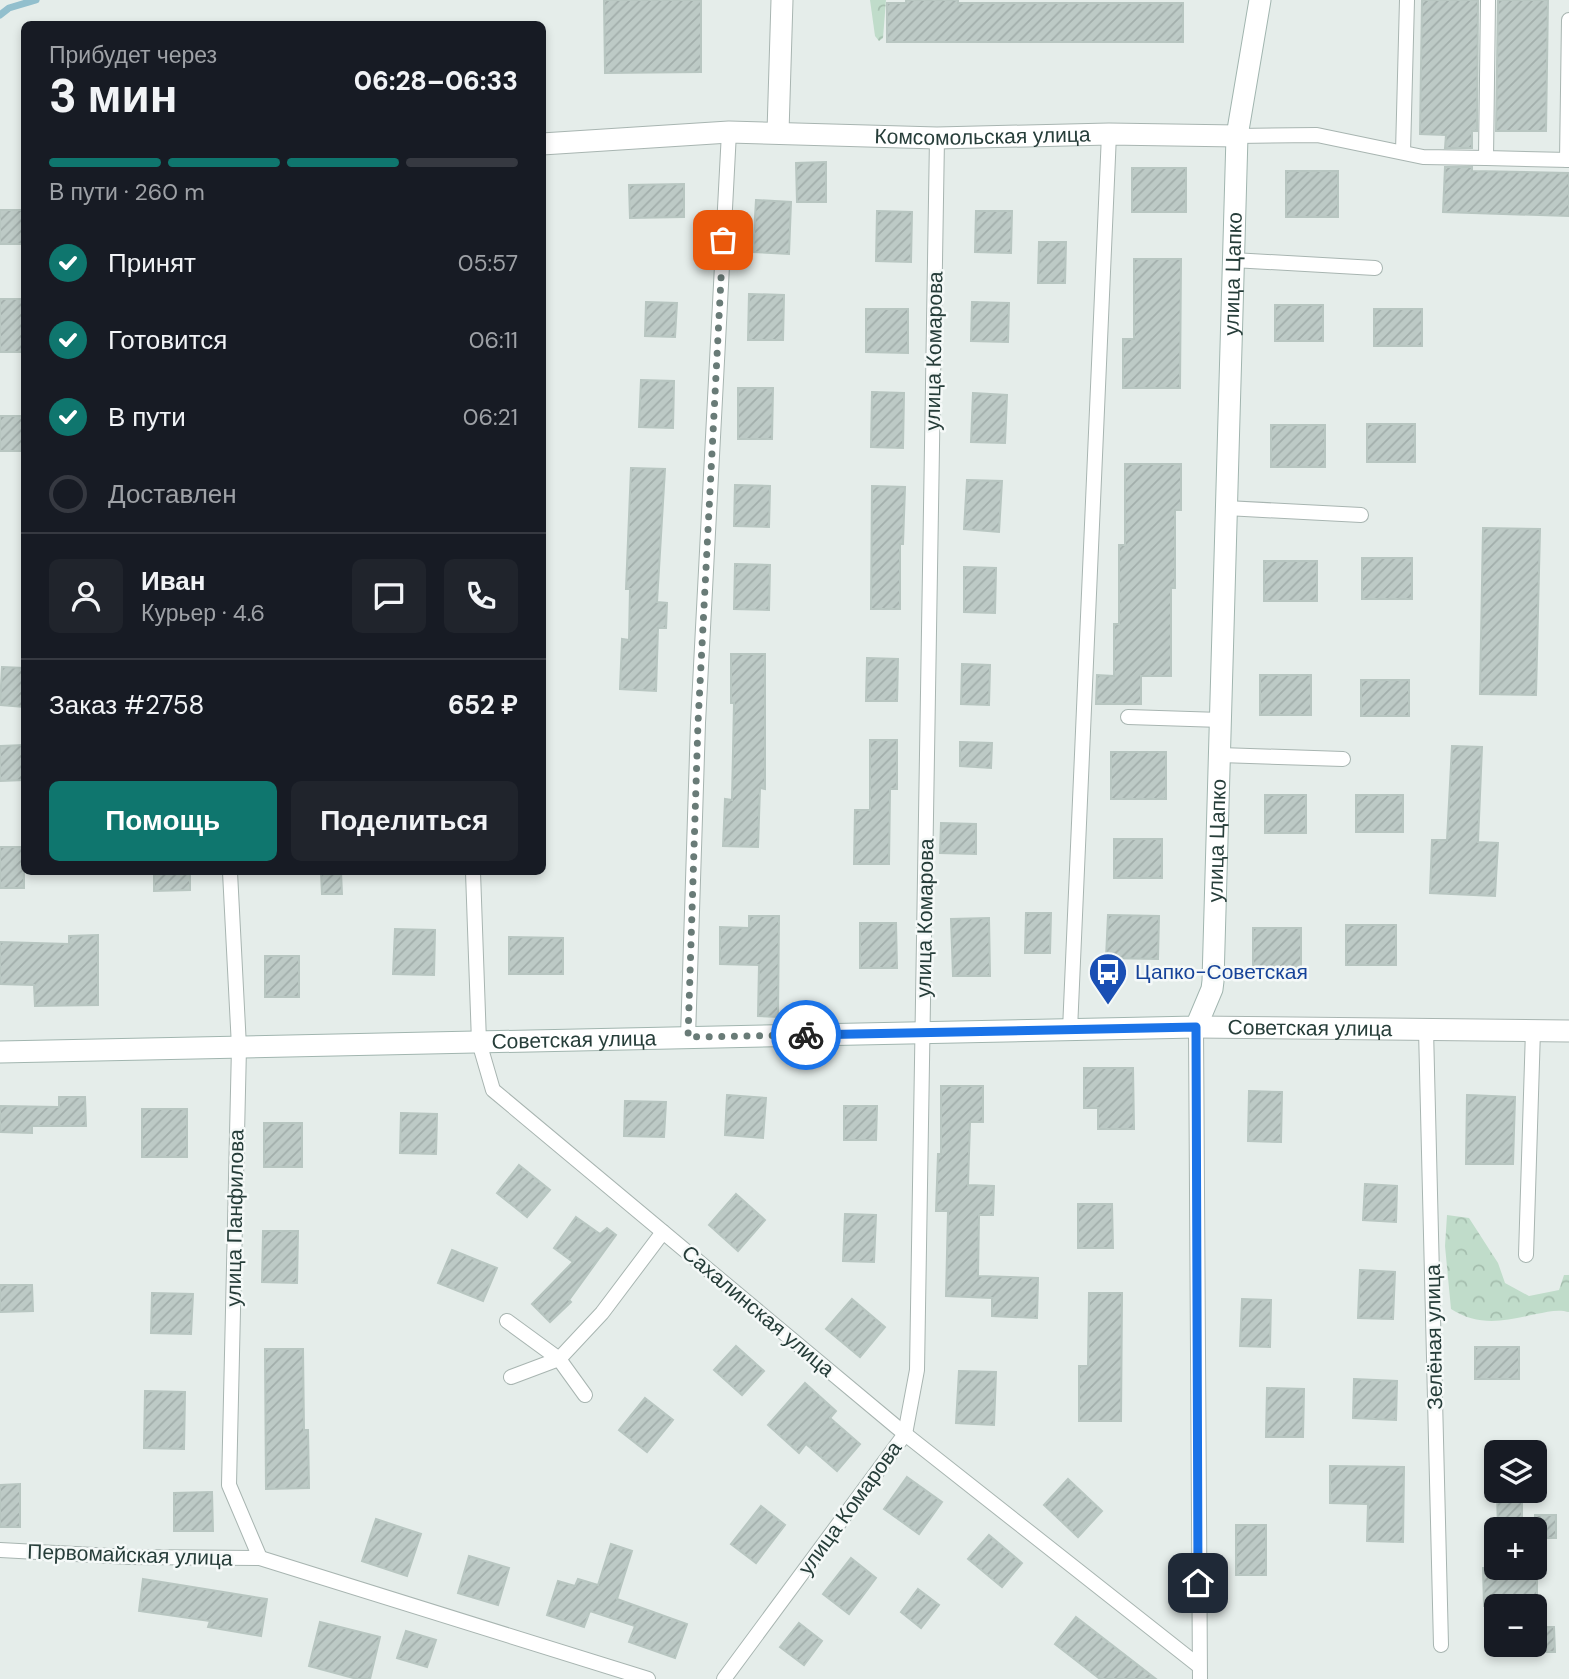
<!DOCTYPE html>
<html lang="ru">
<meta charset="utf-8">
<style>
body{margin:0;font-family:"DM Sans",sans-serif;background:#20242c;color:#f1f3f6;height:100vh;display:flex;flex-direction:column;font-size:26px;white-space:nowrap}
*{box-sizing:border-box;margin:0}
p{font-size:23px;color:#9ea1a6}
.icon{flex:none;width:38px;height:38px;fill:none;stroke:currentColor;stroke-width:2;stroke-linecap:round;stroke-linejoin:round}
.map{position:relative;flex:1;overflow:hidden}
.sheet{position:absolute;left:21px;top:21px;width:525px;height:854px;display:flex;flex-direction:column;background:#171b24;border-radius:10px;box-shadow:0 4px 10px #0003}
.sheet>*{flex:none}
.fabs{position:absolute;left:1484px;top:1440px;display:grid;gap:14px}
.fabs a{display:grid;place-items:center;width:63px;height:63px;border-radius:10px;background:#171b24;box-shadow:0 4px 10px #0003;font-size:35px}
.pin{position:absolute;display:grid;place-items:center;width:60px;height:60px;color:#fff;margin:-30px;border-radius:14px;box-shadow:0 4px 10px #0006}
.courier{position:absolute;display:grid;place-items:center;width:70px;height:70px;margin:-35px;border:5px solid #1a73e8;border-radius:50%;background:#fff;color:#222;box-shadow:0 2px 9px #0007}
.head em{font-style:normal;font-weight:800}
.head div{display:flex;flex-direction:column-reverse}
.head{display:flex;align-items:center;justify-content:space-between;height:119px;padding:0 28px}
h1{font-size:46px;font-weight:800;line-height:52px}
.bar{display:grid;grid-template-columns:repeat(4,1fr);gap:10px 7px;align-content:center;height:84px;padding:0 28px}
.bar i{height:9px;border-radius:5px;background:#363941}
.bar .active{background:#0f766e}
.bar p{grid-column:span 4}
.line{display:flex;align-items:center;gap:18px;padding:0 28px;border-top:2px solid #363941}
.line div{flex:1}
.round{display:grid;place-items:center;flex:none;width:74px;height:74px;border-radius:10px;background:#20242c}
ol{padding:0 28px;list-style:none}
li{display:flex;align-items:center;gap:21px;height:77px}
li p{margin-inline-start:auto}
li .icon{padding:7px;border-radius:50%;background:#0f766e;color:#fff;stroke-width:4}
li:last-child{color:#9ea1a6}
li i{width:38px;height:38px;border:4px solid #363941;border-radius:50%}
.cta{display:flex;gap:14px;margin-top:auto;padding:14px 28px}
.cta a{flex:1;height:80px;border-radius:10px;background:#0f766e;color:#fff;font-size:28px;font-weight:800;line-height:80px;text-align:center}
.cta a+a{background:#20242c;color:#f1f3f6}
.map>svg:first-child{display:block}
.forest{fill:url(#forest-crowns)}
.lines{fill:none;stroke-linecap:round;stroke-linejoin:round}
.stream{stroke:#92bfcd;stroke-width:7}
.building{fill:url(#building-hatch);stroke:#b8c6c1;stroke-width:2}
.lane-casing{stroke:#a8b5b1;stroke-width:16}
.street-casing{stroke:#a8b5b1;stroke-width:23}
.secondary-casing{stroke:#a1b5af;stroke-width:23}
.lane{stroke:#fff;stroke-width:14}
.street{stroke:#fff;stroke-width:21}
.secondary{stroke:#fff;stroke-width:21}
.done{stroke:#697b77;stroke-width:7;stroke-dasharray:0 12.6}
.route{stroke:#1a73e8;stroke-width:9}
.labels{text-anchor:middle;stroke-width:5;stroke-linejoin:round;paint-order:stroke}
.street-label{font-size:21px;fill:#263d39;stroke:#f5f9f8}
.transit-label{font-size:21px;fill:#164399;stroke:#f5f9f8;text-anchor:start}
</style>
<div class="map">
<svg width="1569" height="1679" viewBox="0 0 1569 1679">
<defs>
<pattern id="forest-crowns" width="20" height="18" patternUnits="userSpaceOnUse" patternTransform="scale(1.75)"><rect width="20" height="18" fill="#c0dcca"/><path d="M2 6a3 3 0 1 1 6 0M12 15a3 3 0 1 1 6 0" fill="none" stroke="#a5beae"/></pattern>
<pattern id="building-hatch" width="6" height="6" patternUnits="userSpaceOnUse" patternTransform="scale(1.75)"><rect width="6" height="6" fill="#bdcac6"/><path d="M-1 1l2-2M0 6l6-6M5 7l2-2" fill="none" stroke="#a2aeab"/></pattern>
</defs>
<rect width="100%" height="100%" fill="#e5edea"/>
<!-- forest -->
<g class="forest">
<polygon points="870,0 886,0 883,38 879,41 875,36"/>
<path d="M1447,1215L1469,1218L1498,1263L1505,1283L1529,1296L1559,1290L1564,1275H1569V1312C1557,1309 1548,1312 1536,1314C1505,1321 1479,1327 1451,1309L1445,1246Z"/>
</g>
<g class="lines">
<!-- stream -->
<polyline class="stream" points="0,15 9,8 36,0"/>
</g>
<!-- building -->
<g class="building">
<polygon points="604,0 701,0 701,72 605,73"/>
<polygon points="906,0 958,0 958,3 1183,3 1183,42 887,42 887,3 906,3"/>
<polygon points="1422,0 1478,0 1477,131 1472,131 1472,148 1445,148 1446,135 1420,134"/>
<polygon points="1498,0 1548,0 1546,131 1496,131"/>
<polygon points="826,162 826,202 797,202 796,163"/>
<polygon points="1445,167 1472,167 1472,171 1569,173 1569,216 1443,212"/>
<rect x="1132" y="168" width="54" height="44"/>
<rect x="1286" y="171" width="52" height="46"/>
<polygon points="684,184 684,217 630,218 629,185"/>
<polygon points="756,200 791,202 789,254 753,252"/>
<rect x="0" y="210" width="24" height="34"/>
<polygon points="877,211 912,212 911,262 876,261"/>
<polygon points="976,211 1012,211 1011,253 975,252"/>
<polygon points="1039,242 1066,242 1065,283 1038,283"/>
<polygon points="1134,259 1181,259 1180,388 1123,388 1123,339 1134,339"/>
<polygon points="749,294 784,295 783,340 748,340"/>
<rect x="0" y="299" width="22" height="53"/>
<polygon points="646,302 677,303 675,337 645,336"/>
<polygon points="972,302 1009,303 1008,342 971,341"/>
<rect x="1275" y="305" width="48" height="36"/>
<polygon points="866,309 908,309 908,353 866,352"/>
<rect x="1374" y="309" width="48" height="37"/>
<polygon points="641,380 674,381 673,428 639,427"/>
<polygon points="738,388 773,388 772,439 738,439"/>
<polygon points="872,392 904,393 903,448 871,447"/>
<polygon points="973,393 1007,395 1005,443 971,442"/>
<rect x="0" y="416" width="24" height="35"/>
<rect x="1367" y="424" width="48" height="38"/>
<rect x="1271" y="425" width="54" height="42"/>
<polygon points="1125,464 1181,464 1181,510 1175,510 1175,588 1171,588 1171,676 1141,676 1141,704 1096,704 1097,675 1114,676 1114,624 1119,624 1119,545 1125,545"/>
<polygon points="631,468 665,469 657,602 667,603 666,628 658,628 656,691 620,689 622,639 629,640 630,589 626,589"/>
<polygon points="967,480 1002,481 999,532 964,529"/>
<polygon points="735,485 770,486 769,527 734,526"/>
<polygon points="872,486 905,487 903,544 900,544 900,609 871,609"/>
<polygon points="1483,528 1540,529 1536,695 1480,694"/>
<rect x="1362" y="558" width="50" height="41"/>
<rect x="1264" y="561" width="53" height="40"/>
<polygon points="735,564 770,565 769,610 734,609"/>
<polygon points="964,567 996,568 995,613 964,612"/>
<polygon points="731,654 765,654 765,789 760,788 758,847 723,846 725,799 732,800 734,703 731,703"/>
<polygon points="867,658 898,659 897,701 866,701"/>
<polygon points="962,664 990,665 989,705 961,704"/>
<polygon points="2,667 24,668 24,707 0,705"/>
<rect x="1260" y="675" width="51" height="40"/>
<rect x="1361" y="680" width="48" height="36"/>
<polygon points="870,740 897,740 897,789 890,789 889,864 854,864 855,810 870,810"/>
<polygon points="960,742 992,743 991,768 960,766"/>
<polygon points="24,745 24,780 0,781 0,746"/>
<polygon points="1452,746 1482,747 1478,842 1498,843 1495,896 1430,893 1432,840 1447,840"/>
<rect x="1111" y="752" width="55" height="47"/>
<rect x="1265" y="795" width="41" height="38"/>
<rect x="1356" y="795" width="47" height="37"/>
<polygon points="941,823 976,824 976,854 940,853"/>
<rect x="1114" y="839" width="48" height="39"/>
<rect x="0" y="847" width="24" height="41"/>
<polygon points="154,872 190,872 190,890 154,891"/>
<polygon points="321,872 341,872 342,894 322,894"/>
<polygon points="1026,913 1051,913 1050,953 1025,953"/>
<polygon points="1108,915 1159,916 1158,959 1106,958"/>
<polygon points="749,916 779,916 778,1017 758,1016 759,965 720,964 720,927 749,928"/>
<polygon points="989,918 990,976 953,976 951,919"/>
<polygon points="860,923 896,923 897,968 860,968"/>
<rect x="1346" y="925" width="50" height="40"/>
<rect x="1253" y="928" width="48" height="41"/>
<polygon points="395,929 435,930 434,975 393,974"/>
<polygon points="98,935 98,1005 35,1006 34,985 0,984 0,942 69,944 69,936"/>
<polygon points="509,937 563,938 563,974 509,974"/>
<rect x="265" y="956" width="34" height="41"/>
<polygon points="1084,1068 1133,1068 1134,1129 1098,1129 1098,1108 1084,1108"/>
<polygon points="941,1086 983,1086 983,1122 970,1122 968,1185 994,1186 993,1215 979,1215 978,1276 1038,1278 1037,1318 992,1316 992,1298 946,1296 948,1211 936,1211 938,1154 941,1154"/>
<polygon points="1249,1091 1282,1092 1281,1142 1248,1141"/>
<polygon points="727,1095 766,1098 763,1138 725,1135"/>
<polygon points="1467,1095 1515,1097 1513,1164 1466,1164"/>
<polygon points="59,1097 85,1097 86,1126 32,1126 32,1133 0,1132 0,1106 59,1107"/>
<polygon points="625,1101 666,1102 664,1137 624,1136"/>
<polygon points="844,1106 877,1106 876,1140 844,1140"/>
<rect x="142" y="1109" width="45" height="48"/>
<polygon points="401,1113 437,1114 436,1154 400,1153"/>
<rect x="264" y="1123" width="38" height="44"/>
<polygon points="519,1165 550,1190 527,1217 497,1193"/>
<polygon points="1365,1184 1397,1186 1396,1222 1363,1220"/>
<polygon points="736,1194 765,1220 738,1251 709,1225"/>
<polygon points="1078,1204 1112,1204 1113,1248 1078,1248"/>
<polygon points="845,1214 876,1215 874,1262 843,1261"/>
<polygon points="576,1217 600,1234 607,1228 616,1235 569,1300 571,1302 550,1322 532,1304 573,1262 554,1248"/>
<polygon points="263,1231 298,1231 297,1283 262,1282"/>
<polygon points="452,1250 497,1268 483,1301 438,1283"/>
<polygon points="1360,1270 1395,1272 1393,1319 1358,1318"/>
<polygon points="0,1285 32,1285 33,1311 0,1312"/>
<polygon points="152,1293 193,1294 191,1334 151,1333"/>
<polygon points="1089,1293 1122,1293 1121,1421 1079,1421 1079,1366 1088,1366"/>
<polygon points="852,1299 885,1327 860,1357 826,1329"/>
<polygon points="1242,1299 1271,1300 1270,1347 1240,1346"/>
<polygon points="736,1346 764,1371 742,1395 714,1370"/>
<rect x="1475" y="1347" width="44" height="32"/>
<polygon points="265,1349 303,1349 304,1430 308,1430 309,1488 266,1489"/>
<polygon points="959,1371 996,1372 994,1425 956,1423"/>
<polygon points="1354,1379 1397,1381 1396,1420 1353,1418"/>
<polygon points="805,1383 836,1411 830,1418 860,1444 837,1471 806,1444 799,1453 768,1425"/>
<polygon points="1267,1388 1304,1389 1303,1437 1266,1437"/>
<polygon points="145,1391 185,1392 184,1449 144,1448"/>
<polygon points="645,1398 673,1420 647,1452 619,1430"/>
<polygon points="1330,1466 1404,1467 1403,1542 1367,1541 1368,1504 1330,1503"/>
<polygon points="907,1477 942,1502 919,1534 884,1509"/>
<polygon points="1068,1479 1102,1511 1078,1537 1044,1505"/>
<polygon points="20,1484 20,1527 0,1527 0,1485"/>
<polygon points="212,1492 213,1531 174,1531 174,1493"/>
<polygon points="1497,1492 1522,1492 1522,1530 1498,1530"/>
<polygon points="761,1506 785,1525 756,1563 731,1544"/>
<rect x="1535" y="1515" width="21" height="23"/>
<polygon points="376,1519 421,1534 407,1576 362,1561"/>
<rect x="1236" y="1525" width="30" height="50"/>
<polygon points="989,1535 1022,1563 1002,1587 968,1559"/>
<polygon points="611,1544 632,1551 617,1599 687,1624 675,1658 629,1642 635,1626 590,1611 584,1627 547,1615 558,1581 575,1586 578,1579 598,1585"/>
<polygon points="469,1556 509,1568 498,1605 458,1593"/>
<polygon points="851,1558 876,1578 849,1614 823,1594"/>
<polygon points="1483,1568 1537,1568 1537,1606 1484,1606"/>
<polygon points="143,1579 267,1599 261,1636 208,1627 210,1621 139,1611"/>
<polygon points="918,1589 939,1605 921,1628 901,1612"/>
<polygon points="1076,1617 1156,1679 1100,1679 1055,1644"/>
<polygon points="320,1622 380,1637 370,1679 357,1679 309,1666"/>
<polygon points="799,1623 822,1641 804,1665 780,1647"/>
<polygon points="1535,1627 1554,1627 1555,1652 1535,1652"/>
<polygon points="406,1631 436,1640 427,1667 397,1658"/>
</g>
<g class="lines">
<!-- lane casing -->
<g class="lane-casing">
<g id="lane">
<polyline points="1488,0 1486,158 1569,160"/>
<polyline points="1237,136 1317,135 1423,157 1486,158"/>
<polyline points="1403,152 1407,0"/>
<polyline points="1567,160 1569,20"/>
<polyline points="1233,260 1375,268"/>
<polyline points="1226,508 1361,515"/>
<polyline points="1128,717 1221,720"/>
<polyline points="1220,755 1343,759"/>
<polyline points="230,872 239,1047 229,1485 260,1558"/>
<polyline points="473,872 479,1042 493,1090 905,1434 1199,1666"/>
<polyline points="1196,1027 1200,1679"/>
<polyline points="1426,1029 1441,1645"/>
<polyline points="1070,1030 1109,134"/>
<polyline points="688,1037 698,723 729,132"/>
<polyline points="1526,1255 1533,1030"/>
<polyline points="507,1321 559,1359 585,1395"/>
<polyline points="511,1377 559,1359 602,1313 663,1232"/>
<polyline points="0,1550 131,1557 260,1558 648,1679"/>
<polyline points="724,1679 905,1434 917,1370 937,138"/>
</g>
</g>
<!-- street casing -->
<g class="street-casing">
<g id="street">
<polyline points="778,132 782,0"/>
<path id="s1" d="M542,144L729,132L937,138L1109,134L1237,136"/>
<path id="s2" d="M1196,1027L1569,1031"/>
</g>
</g>
<!-- secondary casing -->
<g class="secondary-casing">
<g id="secondary">
<path id="s3" d="M0,1052L1196,1027L1212,989L1213,981L1237,136L1260,0"/>
</g>
</g>
<!-- lane -->
<use href="#lane" class="lane"/>
<!-- street -->
<use href="#street" class="street"/>
<!-- secondary -->
<use href="#secondary" class="secondary"/>
</g>
<g class="lines">
<!-- done -->
<polyline class="done" points="723,240 698,723 688,1037 806,1035"/>
<!-- route -->
<polyline class="route" points="806,1035 1196,1027 1198,1583"/>
</g>
<!-- icons -->
<defs>
<g id="bus-pin" transform="scale(2.0125)"><path d="M0 17L-7.5 6A9.5 9.5 0 1 1 7.5 6Z" fill="#1a4fb4" stroke="#f5f9f8"/><path d="M-5-6H5V4H4V6H2V4H-2V6H-4V4H-5ZM-3.5-4V0h7V-4ZM-3.5 1.2v1.5H-2V1.2ZM2 1.2v1.5H3.5V1.2Z" fill="#fff"/></g>
</defs>
<g fill-rule="evenodd">
<use href="#bus-pin" x="1108" y="972"/>
</g>
<g class="labels">
<!-- street labels -->
<g class="street-label">
<text dy="7" stroke="none"><textPath href="#s1" startOffset="441">Комсомольская улица</textPath></text>
<text dy="7" stroke="none"><textPath href="#s3" startOffset="1953">улица Цапко</textPath></text>
<text transform="translate(934 351) rotate(-89)" y="7">улица Комарова</text>
<text dy="7" stroke="none"><textPath href="#s3" startOffset="1386">улица Цапко</textPath></text>
<text transform="translate(925 918) rotate(-89)" y="7">улица Комарова</text>
<text dy="7" stroke="none"><textPath href="#s2" startOffset="114">Советская улица</textPath></text>
<text dy="7" stroke="none"><textPath href="#s3" startOffset="574">Советская улица</textPath></text>
<text transform="translate(235 1218) rotate(-89)" y="7">улица Панфилова</text>
<text transform="translate(758 1311) rotate(40)" y="7">Сахалинская улица</text>
<text transform="translate(1434 1337) rotate(-91)" y="7">Зелёная улица</text>
<text transform="translate(850 1508) rotate(-54)" y="7">улица Комарова</text>
<text transform="translate(130 1555) rotate(2)" y="7">Первомайская улица</text>
</g>
<!-- transit labels -->
<g class="transit-label">
<text x="1135" y="979">Цапко-Советская</text>
</g>
</g>
</svg>
<div class="fabs">
<a><svg class="icon" aria-label="layers" viewBox="0 0 24 24"><path d="M12 4l9 5-9 5-9-5zM3 14l9 5 9-5"/></svg></a>
<a>+</a>
<a>−</a>
</div>
<div class="pin" style="left:723px;top:240px;background:#ea580c"><svg class="icon" aria-label="bag" viewBox="0 0 24 24"><path d="M5 8h14l-1 12H6zM9 8a3 3 0 0 1 6 0"/></svg></div>
<div class="pin" style="left:1198px;top:1583px;background:#1f2937"><svg class="icon" aria-label="home" viewBox="0 0 24 24"><path d="M3 11l9-7 9 7M6 9v11h12V9"/></svg></div>
<div class="courier" style="left:806px;top:1035px"><svg class="icon" aria-label="bike" viewBox="0 0 24 24"><circle cx="6" cy="16" r="4"/><circle cx="18" cy="16" r="4"/><path d="M6 16l4-8h5l3 8M10 8l3 8H6M13 5h3"/></svg></div>
<section class="sheet">
<div class="head"><div><h1>3 мин</h1><p>Прибудет через</p></div><em>06:28–06:33</em></div>
<div class="bar"><i class="active"></i><i class="active"></i><i class="active"></i><i></i><p>В пути · 260 m</p></div>
<ol>
<li><svg class="icon" aria-label="check" viewBox="0 0 24 24"><path d="M5 12l5 5 9-10"/></svg>Принят<p>05:57</p></li>
<li><svg class="icon" aria-label="check" viewBox="0 0 24 24"><path d="M5 12l5 5 9-10"/></svg>Готовится<p>06:11</p></li>
<li><svg class="icon" aria-label="check" viewBox="0 0 24 24"><path d="M5 12l5 5 9-10"/></svg>В пути<p>06:21</p></li>
<li><i></i>Доставлен</li>
</ol>
<div class="line" style="height:126px"><a class="round"><svg class="icon" aria-label="person" viewBox="0 0 24 24"><circle cx="12" cy="8" r="4"/><path d="M4 21q1-7 8-7t8 7"/></svg></a><div><b>Иван</b><p>Курьер · 4.6</p></div><a class="round"><svg class="icon" aria-label="chat" viewBox="0 0 24 24"><path d="M4 5h16v11H9l-5 4z"/></svg></a><a class="round"><svg class="icon" aria-label="phone" viewBox="0 0 24 24"><path d="M5 4h4l2 5-3 2q2 4 5 5l2-3 5 2v4C11 20 4 13 5 4z"/></svg></a></div>
<div class="line" style="height:91px"><div>Заказ #2758</div><b>652 ₽</b></div>
<div class="cta"><a>Помощь</a><a>Поделиться</a></div>
</section>
</div>
